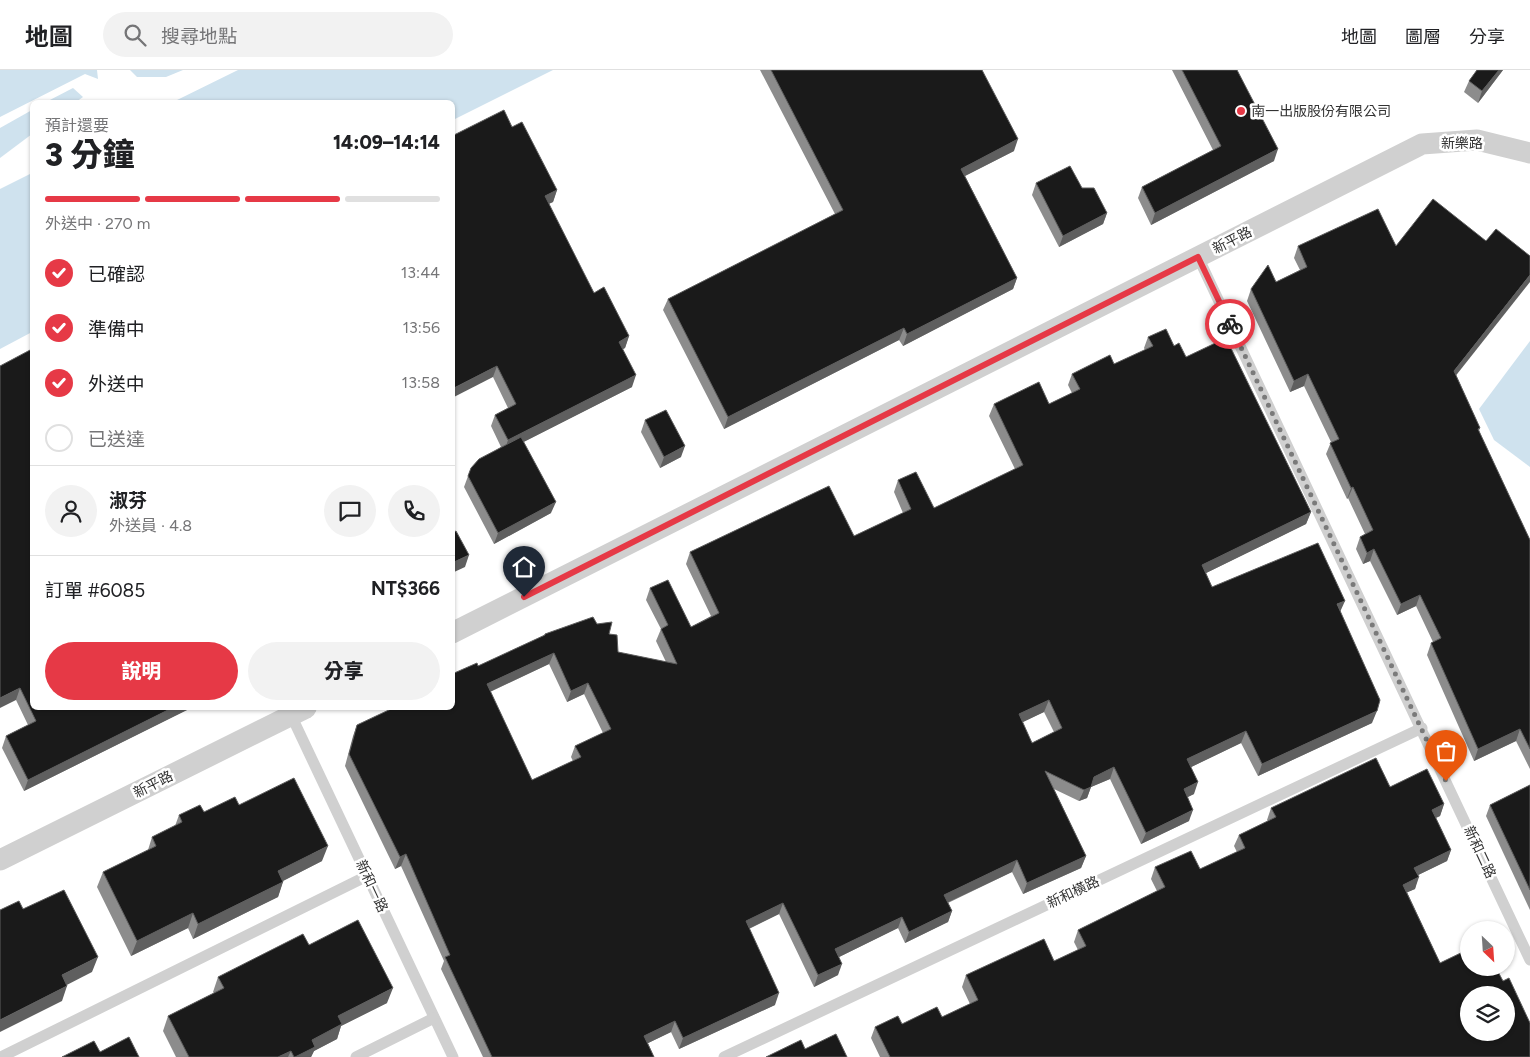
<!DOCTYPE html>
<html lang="zh-TW">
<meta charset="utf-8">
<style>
body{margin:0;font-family:Figtree,"Noto Sans TC",sans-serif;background:#f2f2f2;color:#202124;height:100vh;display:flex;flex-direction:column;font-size:19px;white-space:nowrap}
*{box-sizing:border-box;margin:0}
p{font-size:16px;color:#757577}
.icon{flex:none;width:28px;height:28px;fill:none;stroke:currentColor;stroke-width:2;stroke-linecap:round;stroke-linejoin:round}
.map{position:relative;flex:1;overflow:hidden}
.panel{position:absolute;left:30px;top:30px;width:425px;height:610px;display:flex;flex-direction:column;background:#fff;border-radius:8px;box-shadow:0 1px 4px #0004}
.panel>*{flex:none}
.needle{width:32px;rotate:155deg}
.tools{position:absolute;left:1460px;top:851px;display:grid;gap:10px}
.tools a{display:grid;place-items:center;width:55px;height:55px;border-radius:50%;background:#fff;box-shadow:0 1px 4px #0004;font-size:25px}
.pin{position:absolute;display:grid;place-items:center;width:42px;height:42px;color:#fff;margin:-51px -21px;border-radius:50% 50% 50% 0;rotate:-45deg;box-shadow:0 0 5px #0007}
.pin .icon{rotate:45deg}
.courier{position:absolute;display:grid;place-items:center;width:50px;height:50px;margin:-25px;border:4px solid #e63946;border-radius:50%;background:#fff;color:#222;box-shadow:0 1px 6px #0007}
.head em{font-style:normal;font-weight:800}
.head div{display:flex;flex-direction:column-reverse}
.head{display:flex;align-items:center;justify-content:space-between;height:85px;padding:0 15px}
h1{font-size:32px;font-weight:800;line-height:38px}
.bar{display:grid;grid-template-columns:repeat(4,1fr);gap:8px 5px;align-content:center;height:60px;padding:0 15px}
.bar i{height:6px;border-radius:4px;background:#e0e0e0}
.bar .on{background:#e63946}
.bar p{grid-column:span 4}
.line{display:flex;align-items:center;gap:12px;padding:0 15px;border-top:1px solid #e0e0e0}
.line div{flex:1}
.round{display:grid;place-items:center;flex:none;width:52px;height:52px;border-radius:26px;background:#f2f2f2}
ol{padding:0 15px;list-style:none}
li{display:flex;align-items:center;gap:15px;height:55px}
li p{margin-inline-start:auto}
li .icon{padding:5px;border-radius:50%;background:#e63946;color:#fff;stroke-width:4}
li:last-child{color:#757577}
li i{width:28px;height:28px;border:2px solid #e0e0e0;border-radius:50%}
.primary-button{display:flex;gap:10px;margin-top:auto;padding:10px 15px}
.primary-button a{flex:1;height:58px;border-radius:30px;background:#e63946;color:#fff;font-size:20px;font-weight:800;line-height:58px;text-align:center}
.primary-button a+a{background:#f2f2f2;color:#202124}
header{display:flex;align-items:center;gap:30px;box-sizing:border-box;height:70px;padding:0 25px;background:#fff;border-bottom:1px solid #e0e0e0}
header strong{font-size:24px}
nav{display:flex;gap:28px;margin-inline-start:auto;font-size:18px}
.search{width:350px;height:45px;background:#f2f2f2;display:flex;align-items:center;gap:12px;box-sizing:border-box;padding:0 18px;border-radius:28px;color:#757577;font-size:19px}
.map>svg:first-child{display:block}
.water{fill:#cfe2ee}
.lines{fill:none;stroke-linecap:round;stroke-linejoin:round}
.service{stroke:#d0d0d0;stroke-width:11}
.minor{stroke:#d0d0d0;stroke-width:21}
.wall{fill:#8c8c8c;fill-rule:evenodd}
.shaded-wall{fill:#5f5f5f}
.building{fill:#1a1a1a;stroke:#5f5f5f;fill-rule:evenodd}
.done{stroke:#7a7a7a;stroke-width:5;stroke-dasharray:0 9}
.route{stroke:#e63946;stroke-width:6}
.poi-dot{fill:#e63946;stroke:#fff;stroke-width:2}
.labels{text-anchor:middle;stroke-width:5;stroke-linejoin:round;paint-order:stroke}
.poi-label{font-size:14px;fill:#333;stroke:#fff;text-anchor:start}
.street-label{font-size:14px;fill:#333;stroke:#fff}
</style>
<header>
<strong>地圖</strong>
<div class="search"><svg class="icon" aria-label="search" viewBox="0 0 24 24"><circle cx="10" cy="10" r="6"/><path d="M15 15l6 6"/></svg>搜尋地點</div>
<nav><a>地圖</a><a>圖層</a><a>分享</a></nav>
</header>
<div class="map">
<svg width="1530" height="987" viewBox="0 0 1530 987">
<rect width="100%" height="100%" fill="#fff"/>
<!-- water -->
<g class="water">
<polygon points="0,0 97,0 98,9 85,4 0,47"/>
<polygon points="130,0 183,0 166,7 137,7"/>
<polygon points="238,0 553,0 453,50 452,32 173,32"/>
<polygon points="73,18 83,27 76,32 46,32"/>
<polygon points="32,40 32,64 0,88 0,58"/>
<polygon points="32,103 32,262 0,279 0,119"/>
<polygon points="1530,271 1530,397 1494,370 1479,339"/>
</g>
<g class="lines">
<!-- service -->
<g class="service">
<polyline points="1198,187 1530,890"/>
<polyline points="291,645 453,987"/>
<polyline points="1,987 367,806"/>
<polyline points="356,987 434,948"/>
<polyline points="724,987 1422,658"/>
</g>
<!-- minor -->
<g class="minor">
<polyline points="452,563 1422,74 1477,70 1530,83"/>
<polyline points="0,790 306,638"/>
</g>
</g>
<!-- wall -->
<g class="wall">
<polygon points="760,0 982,0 1014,81 965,106 1017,208 1013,219 903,276 899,270 724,359 663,240 668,229 835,144"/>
<polygon points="1172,0 1237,0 1274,91 1151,155 1138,128 1142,117 1213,80"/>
<polygon points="1477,0 1503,0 1478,33 1464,22 1469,11"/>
<polygon points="512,57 557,120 553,132 548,134 594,223 629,266 625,278 623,279 632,317 523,372 551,443 494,474 464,417 471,398 501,377 491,356 495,345 508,338 493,307"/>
<polygon points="1036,113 1082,118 1107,143 1103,154 1059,177 1032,125"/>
<polygon points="1298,176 1456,305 1480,358 1479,361 1530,470 1530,699 1516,671 1474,691 1427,585 1431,573 1433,572 1416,536 1397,545 1370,491 1363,494 1356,479 1360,467 1365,464 1348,428 1347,429 1326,384 1331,372 1304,316 1290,322 1247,231 1251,219 1276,212 1300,200 1294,188"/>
<path d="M1148,267L1174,276L1186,287L1311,442L1306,454L1206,503L1212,517L1340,542L1372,653L1258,706L1241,673L1191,697L1194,724L1187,727L1189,751L1141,774L1110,709L1091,717L1087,728L1079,731L1054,719L1086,786L1081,798L1023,824L1012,802L948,833L952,841L948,852L905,873L898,858L839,887L838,905L814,917L779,844L749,859L775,935L679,979L671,962L648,973L654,987H483L441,899L444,891L401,796L395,799L345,696L353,666L357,655L452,638L478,596L544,566L545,564L597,554L609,564L618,582L666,592L656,571L661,559L646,530L650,518L691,557L711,546L686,494L690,482L854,466L903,443L894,422L898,410L934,438L1015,399L989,346L994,334H1049L1072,323L1068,315L1072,304L1114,294L1145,280L1144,278ZM549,594L567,632L584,624L603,663L575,676L571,687L573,691L532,710L490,622ZM1044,642L1054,662L1032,673L1022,652Z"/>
<polygon points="32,279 191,638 24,721 2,678 6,666 28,655 16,630"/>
<polygon points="645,350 681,387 660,398 641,362"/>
<polygon points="1530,715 1530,840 1486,746 1490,735"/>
<polygon points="1390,717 1444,734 1440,746 1436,748 1451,780 1447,791 1418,805 1415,819 1407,822 1440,893 1503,911 1530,987 880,987 871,968 875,957 902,954 942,947 970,934 962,917 966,905 1054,891 1078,880 1074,872 1078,860 1157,821 1151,809 1155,797 1200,799 1237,782 1234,776 1239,765 1268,751 1267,750 1271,738"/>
<polygon points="239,735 322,791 283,811 278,827 193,869 188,858 131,886 97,817 103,802 148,780 152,767 175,756 179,745 204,742"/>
<polygon points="309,875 387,933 341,956 337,969 314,981 311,987 176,987 163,961 168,946 214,923 213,922 218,907"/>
</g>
<!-- shaded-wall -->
<g class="shaded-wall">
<polygon points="1499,0 1503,0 1478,33 1482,21"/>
<polygon points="1018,69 1014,81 957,110 961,99"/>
<polygon points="1278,79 1274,91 1151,155 1155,143"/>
<polygon points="557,120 553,132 540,138 545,126"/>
<polygon points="1107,143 1103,154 1059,177 1063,166"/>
<polygon points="1530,205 1530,212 1450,313 1454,301"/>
<polygon points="1017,208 1013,219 903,276 907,264"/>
<polygon points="904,258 899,270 724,359 728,347"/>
<polygon points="629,266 625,278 615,283 619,272"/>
<polygon points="497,296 493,307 452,328 452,319"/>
<polygon points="1308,304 1304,316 1290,322 1294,311"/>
<polygon points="636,305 632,317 504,382 508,370"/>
<polygon points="685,376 681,387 660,398 664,387"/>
<polygon points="1353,417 1348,428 1347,429 1351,418"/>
<polygon points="556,432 551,443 494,474 498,463"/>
<polygon points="1311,442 1306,454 1198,507 1202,495"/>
<polygon points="1374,479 1370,491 1363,494 1367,483"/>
<polygon points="469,485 465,497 452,503 452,493"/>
<polygon points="1420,525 1416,536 1397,545 1401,534"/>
<polygon points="1345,531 1340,542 1337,534"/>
<polygon points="554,583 549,594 483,625 487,614"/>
<polygon points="588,613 584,624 567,632 571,621"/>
<polygon points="20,618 16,630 0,638 0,628"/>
<polygon points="1049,630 1044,642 1015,656 1019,644"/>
<polygon points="172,638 191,638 24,721 28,710"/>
<polygon points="1377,641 1372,653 1258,706 1262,694"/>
<polygon points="1520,659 1516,671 1474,691 1478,679"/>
<polygon points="1246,661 1241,673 1183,701 1187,689"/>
<polygon points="1114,697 1110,709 1091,717 1087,728 1079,731 1084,720 1094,707"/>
<polygon points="1198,712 1194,724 1180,731 1184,719"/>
<polygon points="1444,734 1440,746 1428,751 1432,740"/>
<polygon points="1193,740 1189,751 1141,774 1146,763"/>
<polygon points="328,776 322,791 273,816 278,801"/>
<polygon points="1451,780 1447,791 1410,809 1414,798"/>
<polygon points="406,784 401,796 395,799 400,787"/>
<polygon points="1086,786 1081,798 1023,824 1027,813"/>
<polygon points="1017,790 1012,802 940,836 944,825"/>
<polygon points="1419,807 1415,819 1399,826 1403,815"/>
<polygon points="283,812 278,827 193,869 198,854"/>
<polygon points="783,833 779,844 742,862 746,851"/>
<polygon points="952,841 948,852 905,873 909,862"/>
<polygon points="193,843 188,858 131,886 137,871"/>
<polygon points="902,847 898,858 831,891 835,879"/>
<polygon points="98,887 92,902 57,920 62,905"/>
<polygon points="842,894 838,905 814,917 818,905"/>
<polygon points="67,916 62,931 0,962 0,950"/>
<polygon points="393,918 387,933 341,956 337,969 314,981 311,987 295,987 312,970 338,946"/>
<polygon points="779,923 775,935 679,979 683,968"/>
<polygon points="675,951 671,962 640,977 644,966"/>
<polygon points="291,981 288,987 278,987"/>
</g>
<!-- building -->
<g class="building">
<polygon points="771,0 982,0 1018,69 961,99 1017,208 907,264 904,258 728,347 668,229 843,140"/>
<polygon points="1182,0 1237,0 1278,79 1155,143 1142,117 1221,76"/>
<polygon points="1477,0 1499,0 1482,21 1469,11"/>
<polygon points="504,40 512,57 522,52 557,120 545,126 594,223 604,217 629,266 619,272 636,305 508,370 495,345 516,334 497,296 452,319 452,66"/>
<polygon points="1070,96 1082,118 1094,118 1107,143 1063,166 1036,113"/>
<polygon points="1433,129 1486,171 1496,159 1530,186 1530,205 1454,301 1480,358 1478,359 1530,470 1530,679 1520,659 1478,679 1431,573 1441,568 1420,525 1401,534 1374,479 1367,483 1360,467 1373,460 1353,417 1351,418 1330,373 1339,369 1308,304 1294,311 1251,219 1268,195 1276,212 1307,197 1298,176 1378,139 1396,176"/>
<path d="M1166,259L1174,276L1179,273L1186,287L1226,268L1311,442L1202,495L1212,517L1318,473L1345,531L1337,534L1380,630L1377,641L1262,694L1246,661L1187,689L1198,712L1184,719L1193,740L1146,763L1114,697L1094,707L1091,717L1084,720L1045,701L1086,786L1027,813L1017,790L944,825L952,841L909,862L902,847L835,879L842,894L818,905L783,833L746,851L779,923L683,968L675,951L644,966L654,987H492L445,887L450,885L406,784L400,787L349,684L357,655L393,638H452V604L477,593L478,596L545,565V564L593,547L597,554L612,552L609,564L617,565L618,582L677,594L661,559L668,555L650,518L668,510L691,557L719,543L690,482L829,416L854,466L911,439L898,410L916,402L934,438L1023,395L994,334L1039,312L1049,334L1080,319L1072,304L1110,285L1114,294L1153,276L1148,267ZM554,583L571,621L588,613L611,659L575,676L581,687L532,710L487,614ZM1049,630L1062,658L1032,673L1019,644Z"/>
<polygon points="32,279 32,638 172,638 28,710 6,666 36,651 20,618 0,628 0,296"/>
<polygon points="666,340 685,376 664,387 645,350"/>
<polygon points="521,367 556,432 498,463 468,406 471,398 479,389"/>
<polygon points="456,461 469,485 452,493 452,463"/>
<path d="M1376,688L1390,717L1427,699L1444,734L1432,740L1451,780L1414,798L1419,807L1403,815L1440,893L1469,879V898H1496L1503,911L1509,908L1530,953V987H890L875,957L898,946L902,954L937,937L942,947L978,930L966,905L1044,869L1054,891L1086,876L1078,860L1165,817L1155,797L1191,781L1200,799L1245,778L1239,765L1276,747L1271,738ZM1469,925H1506V962H1469Z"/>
<polygon points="294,708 328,776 278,801 283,812 198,854 193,843 137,871 103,802 156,776 152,767 182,752 179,745 200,735 204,742 235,727 239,735"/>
<polygon points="1530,715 1530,820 1490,735"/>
<polygon points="64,820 98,887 62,905 67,916 0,950 0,840 19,831 23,839"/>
<polygon points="358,850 393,918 338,946 342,954 312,970 315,977 295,987 294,987 291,981 278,987 189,987 168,946 224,918 218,907 303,864 309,875"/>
<polygon points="836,964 847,987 766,987 801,970 805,979"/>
<polygon points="129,967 139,987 62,987 94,971 100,982"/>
</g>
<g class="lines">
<!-- done -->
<polyline class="done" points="1230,254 1446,711"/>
<!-- route -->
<polyline class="route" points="524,527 1198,187 1230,254"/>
</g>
<!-- markers -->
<circle class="poi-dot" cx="1241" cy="41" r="5"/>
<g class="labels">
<!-- poi labels -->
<g class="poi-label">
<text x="1251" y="46">南一出版股份有限公司</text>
</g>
<!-- street labels -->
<g class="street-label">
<text x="1462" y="78">新樂路</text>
<text transform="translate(1232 170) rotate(-27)" y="5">新平路</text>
<text transform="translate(153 714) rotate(-27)" y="5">新平路</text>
<text transform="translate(1480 782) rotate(65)" y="5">新和二路</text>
<text transform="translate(372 816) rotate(65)" y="5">新和一路</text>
<text transform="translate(1073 822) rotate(-25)" y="5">新和橫路</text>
</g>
</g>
</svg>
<div class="tools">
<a><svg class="needle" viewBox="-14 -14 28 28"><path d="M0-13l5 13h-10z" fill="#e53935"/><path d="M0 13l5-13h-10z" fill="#757577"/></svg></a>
<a><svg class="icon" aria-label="layers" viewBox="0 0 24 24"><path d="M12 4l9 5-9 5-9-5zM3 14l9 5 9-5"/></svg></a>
</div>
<div class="pin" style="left:1446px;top:711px;background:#ea580c"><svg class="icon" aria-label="bag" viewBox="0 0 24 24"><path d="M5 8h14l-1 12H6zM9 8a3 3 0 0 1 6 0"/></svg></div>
<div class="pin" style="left:524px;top:527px;background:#1f2937"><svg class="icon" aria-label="home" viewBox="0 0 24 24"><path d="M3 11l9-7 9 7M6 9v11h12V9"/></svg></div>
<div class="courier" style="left:1230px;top:254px"><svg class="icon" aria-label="bike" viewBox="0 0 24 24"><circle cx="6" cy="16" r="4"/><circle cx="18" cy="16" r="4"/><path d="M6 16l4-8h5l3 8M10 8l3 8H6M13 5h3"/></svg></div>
<section class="panel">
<div class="head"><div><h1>3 分鐘</h1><p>預計還要</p></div><em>14:09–14:14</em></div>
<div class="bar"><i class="on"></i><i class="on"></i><i class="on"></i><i></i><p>外送中 · 270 m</p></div>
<ol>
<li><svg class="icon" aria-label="check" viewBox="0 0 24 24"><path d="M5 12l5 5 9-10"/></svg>已確認<p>13:44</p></li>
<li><svg class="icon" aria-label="check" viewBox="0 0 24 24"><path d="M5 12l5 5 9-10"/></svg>準備中<p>13:56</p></li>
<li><svg class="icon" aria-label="check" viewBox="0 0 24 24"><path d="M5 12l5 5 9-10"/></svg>外送中<p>13:58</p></li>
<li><i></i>已送達</li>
</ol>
<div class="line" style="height:90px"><a class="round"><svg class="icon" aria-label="person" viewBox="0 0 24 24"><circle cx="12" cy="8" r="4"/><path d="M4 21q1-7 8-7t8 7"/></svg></a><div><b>淑芬</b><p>外送員 · 4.8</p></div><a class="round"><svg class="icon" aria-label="chat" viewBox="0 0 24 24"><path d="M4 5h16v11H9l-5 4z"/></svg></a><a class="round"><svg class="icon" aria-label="phone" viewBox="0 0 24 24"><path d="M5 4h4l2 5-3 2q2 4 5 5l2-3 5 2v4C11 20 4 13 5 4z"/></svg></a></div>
<div class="line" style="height:65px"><div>訂單 #6085</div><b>NT$366</b></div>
<div class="primary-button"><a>說明</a><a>分享</a></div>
</section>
</div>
